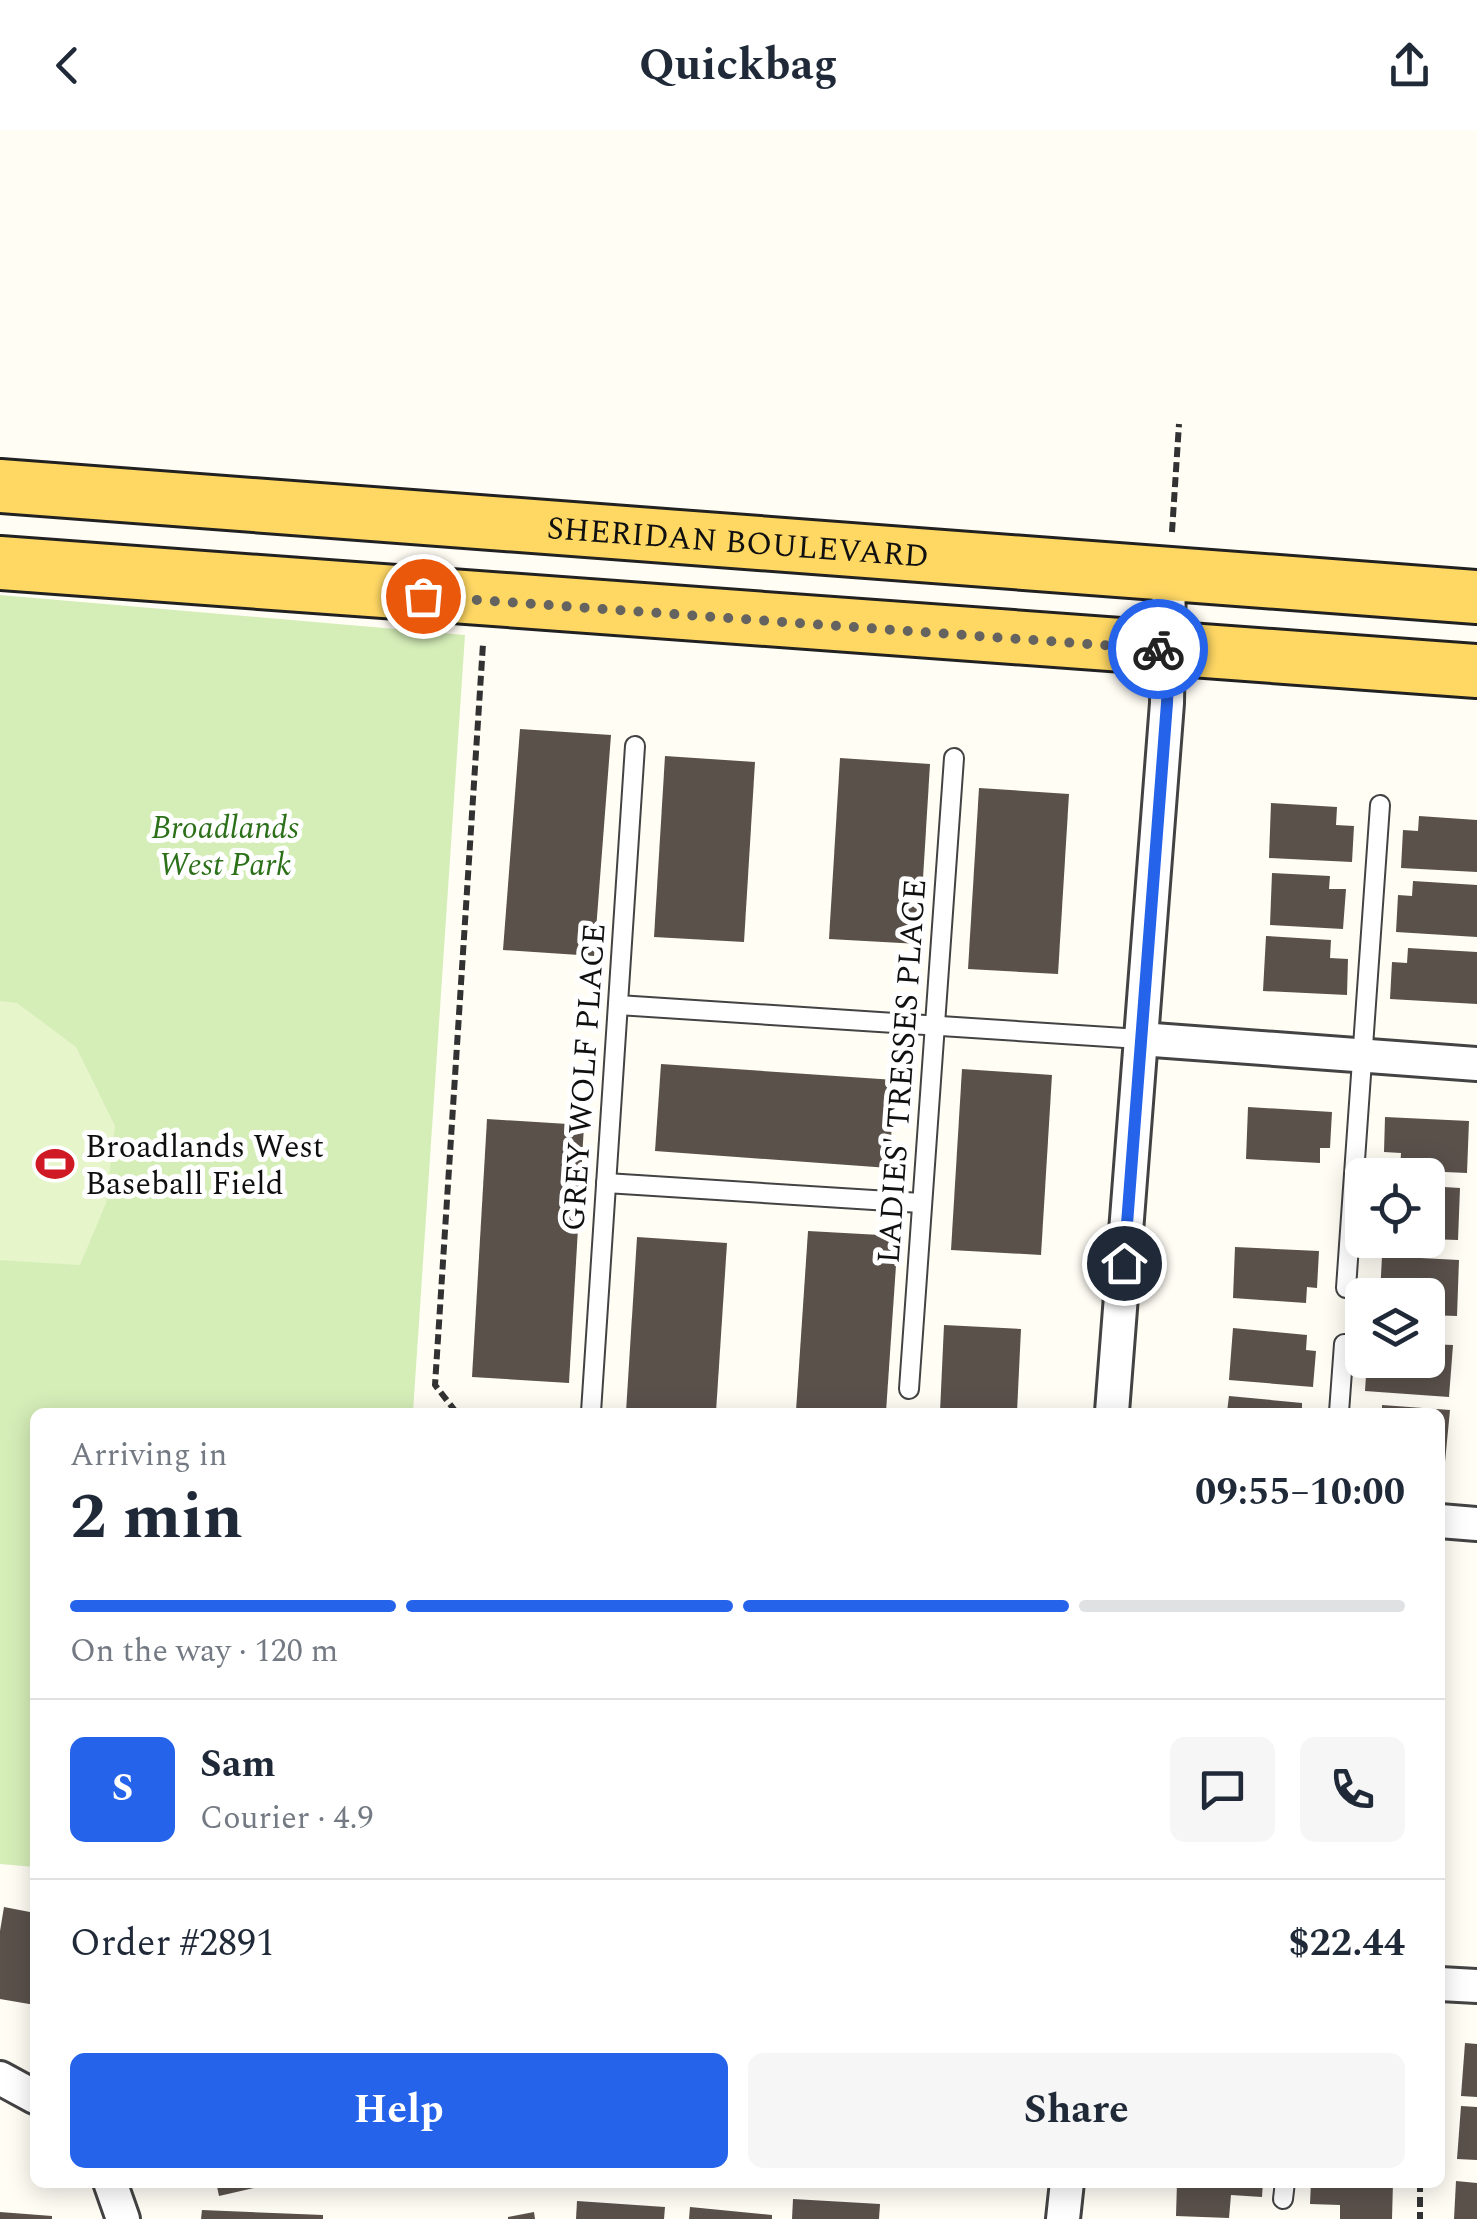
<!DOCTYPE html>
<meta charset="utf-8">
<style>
body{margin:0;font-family:Spectral,serif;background:#f6f6f7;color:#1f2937;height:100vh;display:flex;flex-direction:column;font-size:38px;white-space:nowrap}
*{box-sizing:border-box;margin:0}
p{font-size:32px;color:#747a83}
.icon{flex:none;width:55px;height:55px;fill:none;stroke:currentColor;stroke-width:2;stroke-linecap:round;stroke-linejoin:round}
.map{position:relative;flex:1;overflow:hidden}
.side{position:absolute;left:30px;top:1278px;width:1415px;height:780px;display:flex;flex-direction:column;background:#fff;border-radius:15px;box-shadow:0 5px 25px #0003}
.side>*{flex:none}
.tools{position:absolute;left:1345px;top:1028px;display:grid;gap:20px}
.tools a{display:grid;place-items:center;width:100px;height:100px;border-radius:15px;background:#fff;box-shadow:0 5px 25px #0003;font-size:50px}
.pin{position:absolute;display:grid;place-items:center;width:85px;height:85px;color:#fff;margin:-42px;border:5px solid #fff;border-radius:50%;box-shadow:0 2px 10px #0007}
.courier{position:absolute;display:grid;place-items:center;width:100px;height:100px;margin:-50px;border:8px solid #2563eb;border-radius:50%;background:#fff;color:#222;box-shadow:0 2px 12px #0007}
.overview em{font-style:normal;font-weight:700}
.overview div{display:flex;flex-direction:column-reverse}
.overview{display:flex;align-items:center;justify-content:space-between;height:170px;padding:0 40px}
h1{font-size:65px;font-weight:700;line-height:75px}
.bar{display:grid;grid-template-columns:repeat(4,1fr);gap:15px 10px;align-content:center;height:120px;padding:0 40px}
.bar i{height:12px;border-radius:8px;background:#e0e1e3}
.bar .selected{background:#2563eb}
.bar p{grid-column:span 4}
.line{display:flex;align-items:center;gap:25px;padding:0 40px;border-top:2px solid #e0e1e3}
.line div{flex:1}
.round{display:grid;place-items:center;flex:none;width:105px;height:105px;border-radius:15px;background:#f6f6f7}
.primary-button{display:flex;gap:20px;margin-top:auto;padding:20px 40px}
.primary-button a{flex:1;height:115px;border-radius:15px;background:#2563eb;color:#fff;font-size:40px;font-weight:700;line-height:115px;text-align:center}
.primary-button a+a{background:#f6f6f7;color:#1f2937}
header{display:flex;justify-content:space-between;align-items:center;height:130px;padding:0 40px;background:#fff;font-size:45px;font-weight:700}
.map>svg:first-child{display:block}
.green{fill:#d5eeb8}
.pitch{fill:#e7f5cb}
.building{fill:#5a514b}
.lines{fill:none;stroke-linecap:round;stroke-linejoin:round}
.lane-casing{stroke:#434343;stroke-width:22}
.street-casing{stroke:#434343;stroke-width:38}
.primary-casing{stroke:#212121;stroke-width:58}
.path{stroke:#323232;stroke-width:6;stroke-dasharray:10 5;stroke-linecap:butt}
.lane{stroke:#fff;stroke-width:18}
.street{stroke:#fff;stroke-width:32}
.primary{stroke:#ffd864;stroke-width:52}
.done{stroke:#646360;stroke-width:10;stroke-dasharray:0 18}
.route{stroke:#2563eb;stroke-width:12}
.labels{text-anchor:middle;stroke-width:10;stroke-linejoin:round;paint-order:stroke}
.street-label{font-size:32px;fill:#101010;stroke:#fff}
.park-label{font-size:32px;font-style:italic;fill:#2c7019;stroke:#fff}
.poi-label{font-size:32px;fill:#101010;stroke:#fff;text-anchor:start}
</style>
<header><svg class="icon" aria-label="back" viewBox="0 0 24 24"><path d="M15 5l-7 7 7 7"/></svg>Quickbag<svg class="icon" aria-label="share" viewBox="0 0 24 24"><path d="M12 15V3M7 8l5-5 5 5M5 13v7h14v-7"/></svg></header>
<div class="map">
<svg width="1477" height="2089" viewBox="0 0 1477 2089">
<rect width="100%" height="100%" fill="#fffdf4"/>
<!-- green -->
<polygon class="green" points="0,465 465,505 413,1282 35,1282 35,1737 0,1734"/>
<!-- pitch -->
<polygon class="pitch" points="0,871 17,873 76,917 115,996 106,1073 80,1135 0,1130"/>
<!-- building -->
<g class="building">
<polygon points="520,599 611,605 594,826 503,820"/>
<polygon points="665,626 755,632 744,812 654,807"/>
<polygon points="840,628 930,634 919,814 829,809"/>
<polygon points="979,658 1069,664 1058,844 968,839"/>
<polygon points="1271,673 1337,677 1336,695 1354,696 1352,732 1269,728"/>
<polygon points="1419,686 1477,690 1477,742 1401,738 1403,700 1418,701"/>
<polygon points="1272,743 1330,746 1329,759 1346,759 1343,799 1270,795"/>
<polygon points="1413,751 1477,755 1477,807 1396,802 1398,765 1412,766"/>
<polygon points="1266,806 1331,810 1330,828 1348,829 1347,865 1263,861"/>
<polygon points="1408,818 1477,822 1477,874 1390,869 1392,832 1407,833"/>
<polygon points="661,934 895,950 889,1038 655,1021"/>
<polygon points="962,939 1052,945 1041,1125 951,1120"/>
<polygon points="1248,977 1332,982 1330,1018 1320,1018 1320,1033 1246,1029"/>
<polygon points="1385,987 1469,991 1467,1043 1400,1040 1401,1023 1384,1022"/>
<polygon points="487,989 584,995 569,1253 472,1247"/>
<polygon points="1428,1056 1460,1058 1458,1110 1428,1109"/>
<polygon points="808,1101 898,1106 886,1282 796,1281"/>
<polygon points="637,1107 727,1113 716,1282 626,1282"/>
<polygon points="1235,1117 1319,1121 1317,1158 1307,1157 1306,1173 1233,1168"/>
<polygon points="1382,1126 1459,1130 1457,1186 1428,1185 1428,1165 1380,1165"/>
<polygon points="944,1195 1021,1199 1017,1282 940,1282"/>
<polygon points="1233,1198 1307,1205 1306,1220 1316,1221 1313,1257 1229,1250"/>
<polygon points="1428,1214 1453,1215 1449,1267 1365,1261 1367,1230 1428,1230"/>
<polygon points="1229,1266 1302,1273 1302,1282 1227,1282"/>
<polygon points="1382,1275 1450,1280 1445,1332 1440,1331 1440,1282 1382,1282"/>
<polygon points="4,1777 35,1783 35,1875 0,1869 0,1801"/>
<polygon points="1465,1913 1477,1914 1477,1967 1461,1966"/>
<polygon points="1461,1976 1477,1977 1477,2030 1457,2029"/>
<polygon points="1456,2051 1477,2053 1477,2089 1454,2089"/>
<polygon points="216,2052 271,2052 271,2054 219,2066"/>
<polygon points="1177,2052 1263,2052 1262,2067 1231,2065 1229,2088 1176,2086"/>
<polygon points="1311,2052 1393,2052 1392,2089 1340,2089 1340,2075 1310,2074"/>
<polygon points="793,2069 880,2074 879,2089 792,2089"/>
<polygon points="577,2071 665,2077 664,2089 576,2089"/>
<polygon points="690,2077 772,2085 772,2089 689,2089"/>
<polygon points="202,2080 323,2085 323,2089 201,2089"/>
<polygon points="0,2082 52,2086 52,2089 0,2089"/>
<polygon points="534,2082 535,2089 508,2089 508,2087"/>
</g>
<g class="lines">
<!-- lane casing -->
<g class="lane-casing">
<g id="lane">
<polyline points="618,875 1140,909"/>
<polyline points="606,1053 921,1073"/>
<polyline points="1346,1158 1380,675"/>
<polyline points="909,1259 954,628"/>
<polyline points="591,1282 635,616"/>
<polyline points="1339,1282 1344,1214"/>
<polyline points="1283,2069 1285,2052"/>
</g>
</g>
<!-- street casing -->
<g class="street-casing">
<g id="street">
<polyline points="1140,909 1477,934"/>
<polyline points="1112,1282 1167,573 1169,444"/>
<polyline points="1440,1391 1477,1394"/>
<polyline points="1440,1854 1477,1856"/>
<polyline points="0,1948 35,1967"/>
<polyline points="110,2052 123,2089"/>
<polyline points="1063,2089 1067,2052"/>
</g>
</g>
<!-- primary casing -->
<g class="primary-casing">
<g id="primary">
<path id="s1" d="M0,356L1477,467"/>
<polyline points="0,433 1477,541"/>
</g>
</g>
<!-- path -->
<g class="path">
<polyline points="1172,402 1179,294"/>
<polyline points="456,1282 435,1255 483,514"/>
<polyline points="1420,2052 1420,2089"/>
</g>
<!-- lane -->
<use href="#lane" class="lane"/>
<!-- street -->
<use href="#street" class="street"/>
<!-- primary -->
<use href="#primary" class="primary"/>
</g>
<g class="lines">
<!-- done -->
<polyline class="done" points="423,466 1158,519"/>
<!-- route -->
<polyline class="route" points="1124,1133 1167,573 1169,520 1158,519"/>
</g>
<!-- icons -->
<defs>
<g id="stadium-bare" transform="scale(3)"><path d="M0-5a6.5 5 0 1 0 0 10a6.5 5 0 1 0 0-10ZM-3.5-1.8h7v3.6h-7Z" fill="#cf1924" stroke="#fff" stroke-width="2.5" paint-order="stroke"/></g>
</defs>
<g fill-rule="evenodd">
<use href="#stadium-bare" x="55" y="1034"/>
</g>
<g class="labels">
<!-- street labels -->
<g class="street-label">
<text dy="11" stroke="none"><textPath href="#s1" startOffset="740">SHERIDAN BOULEVARD</textPath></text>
<text transform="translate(901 941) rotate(-86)" y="11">LADIES' TRESSES PLACE</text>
<text transform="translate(583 947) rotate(-86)" y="11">GREY WOLF PLACE</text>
</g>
<!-- park labels -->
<g class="park-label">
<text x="225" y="708">Broadlands<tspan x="225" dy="37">West Park</tspan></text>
</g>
<!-- poi labels -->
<g class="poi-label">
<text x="85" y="1027">Broadlands West<tspan x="85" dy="37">Baseball Field</tspan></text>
</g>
</g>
</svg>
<div class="tools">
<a><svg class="icon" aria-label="locate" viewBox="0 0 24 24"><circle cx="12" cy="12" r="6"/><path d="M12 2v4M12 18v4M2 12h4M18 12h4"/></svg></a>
<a><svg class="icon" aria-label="layers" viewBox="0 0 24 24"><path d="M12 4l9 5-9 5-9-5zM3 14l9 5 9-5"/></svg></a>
</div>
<div class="pin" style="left:423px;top:466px;background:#ea580c"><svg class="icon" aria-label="bag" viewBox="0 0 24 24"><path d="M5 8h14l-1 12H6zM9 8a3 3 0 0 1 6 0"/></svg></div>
<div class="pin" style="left:1124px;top:1133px;background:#1f2937"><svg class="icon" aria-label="home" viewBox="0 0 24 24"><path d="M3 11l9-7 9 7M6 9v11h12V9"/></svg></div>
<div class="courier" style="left:1158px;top:519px"><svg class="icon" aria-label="bike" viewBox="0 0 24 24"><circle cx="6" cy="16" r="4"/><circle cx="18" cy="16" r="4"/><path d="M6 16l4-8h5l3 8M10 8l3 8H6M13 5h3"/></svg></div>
<section class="side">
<div class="overview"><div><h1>2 min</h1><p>Arriving in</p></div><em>09:55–10:00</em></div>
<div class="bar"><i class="selected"></i><i class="selected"></i><i class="selected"></i><i></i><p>On the way · 120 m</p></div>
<div class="line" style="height:180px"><b class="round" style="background:#2563eb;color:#fff">S</b><div><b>Sam</b><p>Courier · 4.9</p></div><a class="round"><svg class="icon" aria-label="chat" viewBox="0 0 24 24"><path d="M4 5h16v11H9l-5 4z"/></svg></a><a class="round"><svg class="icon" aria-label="phone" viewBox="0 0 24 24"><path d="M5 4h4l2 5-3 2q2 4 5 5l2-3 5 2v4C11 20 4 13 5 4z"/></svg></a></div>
<div class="line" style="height:130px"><div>Order #2891</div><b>$22.44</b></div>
<div class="primary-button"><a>Help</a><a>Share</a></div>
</section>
</div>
